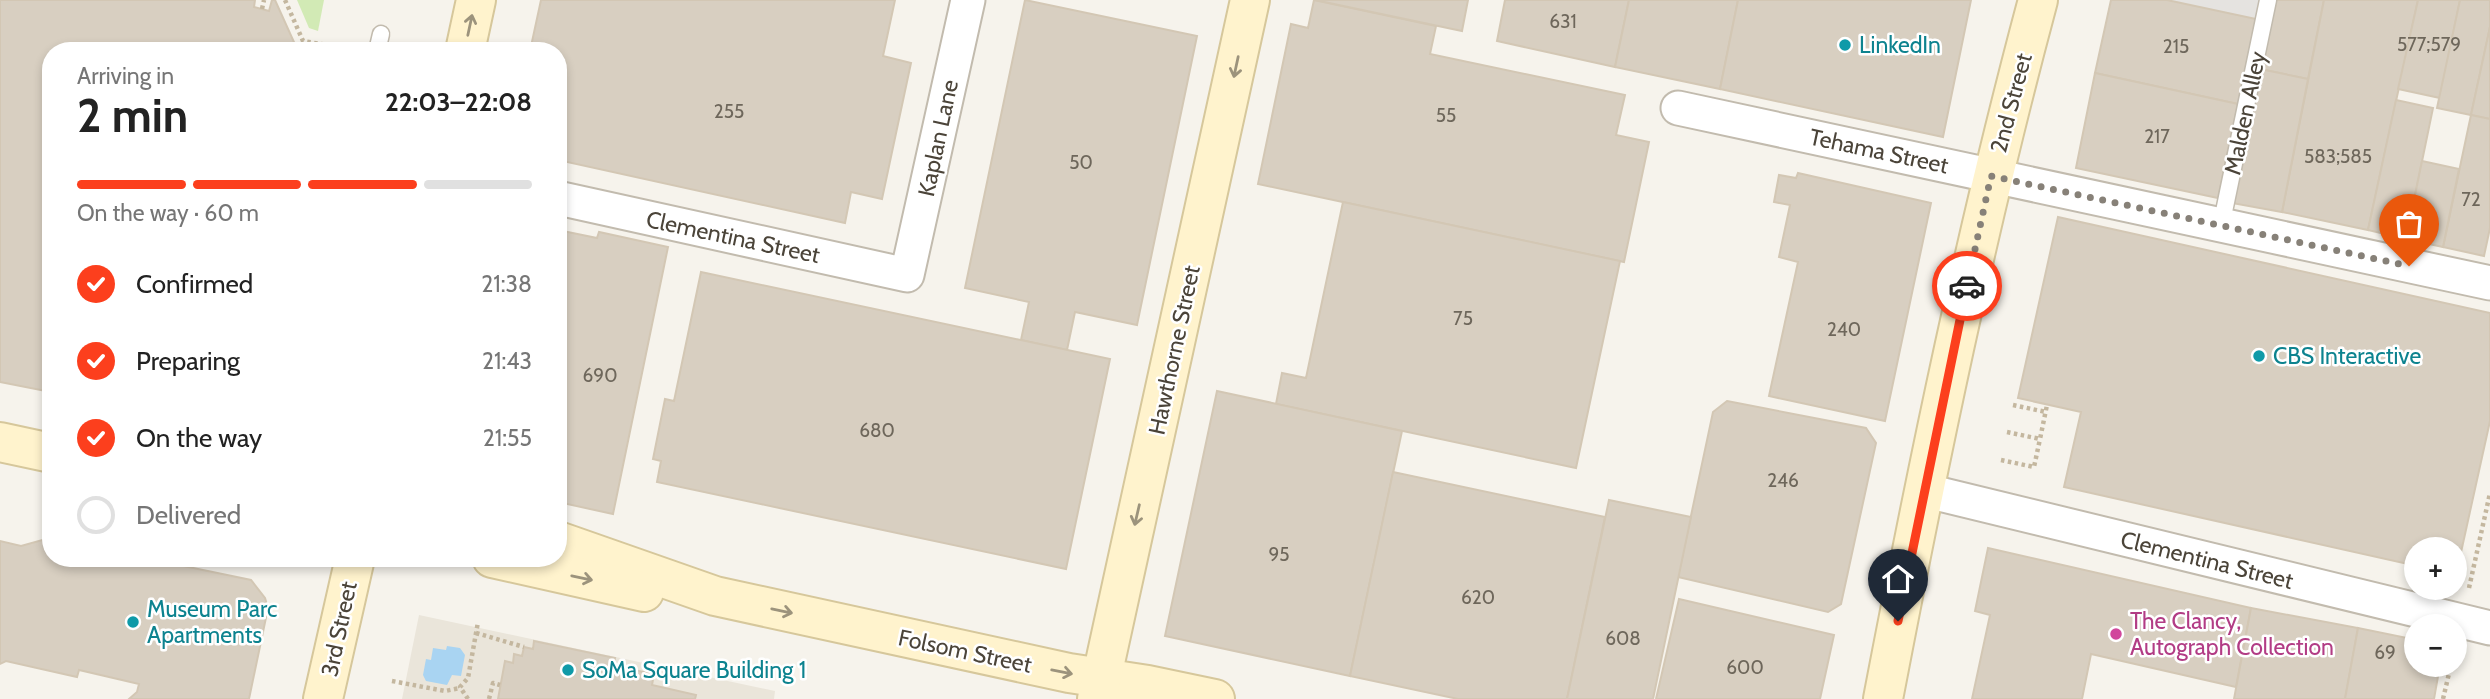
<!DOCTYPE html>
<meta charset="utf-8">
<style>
body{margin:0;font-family:Cabin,sans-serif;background:#f2f2f2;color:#222;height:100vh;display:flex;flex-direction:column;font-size:26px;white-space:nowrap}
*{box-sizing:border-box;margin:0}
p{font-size:23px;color:#767676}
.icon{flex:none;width:38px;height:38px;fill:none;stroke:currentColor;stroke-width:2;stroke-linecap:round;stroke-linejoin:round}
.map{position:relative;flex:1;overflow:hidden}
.panel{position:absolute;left:42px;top:42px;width:525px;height:525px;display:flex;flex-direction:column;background:#fff;border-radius:28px;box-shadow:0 4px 10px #0003}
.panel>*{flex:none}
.tools{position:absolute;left:2404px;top:537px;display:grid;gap:14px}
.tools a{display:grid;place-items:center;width:63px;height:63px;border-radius:50%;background:#fff;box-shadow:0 4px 10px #0003;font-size:35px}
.pin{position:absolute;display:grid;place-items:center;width:60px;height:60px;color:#fff;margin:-72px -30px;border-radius:50% 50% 50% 0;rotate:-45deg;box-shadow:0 0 7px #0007}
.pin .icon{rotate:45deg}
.courier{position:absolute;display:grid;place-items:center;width:70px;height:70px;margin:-35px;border:5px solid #fc3f1d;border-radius:50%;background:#fff;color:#222;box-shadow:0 2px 9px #0007}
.summary em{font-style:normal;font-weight:800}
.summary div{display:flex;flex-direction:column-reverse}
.summary{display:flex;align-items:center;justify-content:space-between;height:119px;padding:0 35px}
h1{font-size:46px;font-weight:800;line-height:52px}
.bar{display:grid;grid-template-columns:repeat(4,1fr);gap:10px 7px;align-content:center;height:84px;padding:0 35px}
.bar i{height:9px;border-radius:5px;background:#e0e0e0}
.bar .on{background:#fc3f1d}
.bar p{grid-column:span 4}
ol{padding:0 35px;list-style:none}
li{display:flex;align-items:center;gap:21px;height:77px}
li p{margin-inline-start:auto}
li .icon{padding:7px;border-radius:50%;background:#fc3f1d;color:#fff;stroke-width:4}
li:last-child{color:#767676}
li i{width:38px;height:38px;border:4px solid #e0e0e0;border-radius:50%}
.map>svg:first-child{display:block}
.residential{fill:#eae5da}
.green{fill:#d2eab5}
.parking{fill:#e5e3e0}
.water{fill:#a9d4f2}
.building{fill:#d8cfc1;stroke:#d3c7b4;stroke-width:2}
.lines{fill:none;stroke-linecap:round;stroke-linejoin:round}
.lane-casing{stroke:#c2bbae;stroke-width:19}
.street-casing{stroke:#c2bbae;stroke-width:37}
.secondary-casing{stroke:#d6c79b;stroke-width:42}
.path{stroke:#c4b79f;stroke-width:4.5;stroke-dasharray:3.5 3.5;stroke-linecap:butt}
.lane{stroke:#fff;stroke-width:16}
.street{stroke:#fff;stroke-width:33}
.secondary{stroke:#fff3cd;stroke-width:38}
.oneway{stroke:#9c937c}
.done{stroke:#878178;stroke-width:7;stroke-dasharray:0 12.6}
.route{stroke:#fc3f1d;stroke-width:9}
.culture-dot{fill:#0f9aa8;stroke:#fff;stroke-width:2.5}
.hotel-dot{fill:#d1479c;stroke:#fff;stroke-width:2.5}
.labels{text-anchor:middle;stroke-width:5;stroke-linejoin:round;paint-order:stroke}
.number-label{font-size:19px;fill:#6e675b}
.culture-label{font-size:23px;fill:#0d838f;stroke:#fff;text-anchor:start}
.street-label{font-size:23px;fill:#4b4439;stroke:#fff}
.hotel-label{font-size:23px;fill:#b23c85;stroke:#fff;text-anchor:start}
</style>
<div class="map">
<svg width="2490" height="699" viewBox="0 0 2490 699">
<rect width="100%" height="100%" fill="#f6f3ec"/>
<!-- residential -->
<polygon class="residential" points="419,615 775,691 774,699 402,699"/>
<!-- green -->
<polygon class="green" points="297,0 324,0 318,31 309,28"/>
<!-- parking -->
<polygon class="parking" points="2167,0 2260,0 2256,19"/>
<!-- water -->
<polygon class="water" points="447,646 460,648 465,655 461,676 452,675 447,685 426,681 423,675 426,659 431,660 433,648 446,650"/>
<!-- building -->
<g class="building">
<polygon points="0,0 255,0 254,7 269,11 272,0 275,0 298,51 51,51 51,392 0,382"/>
<polygon points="541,0 895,0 883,56 911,63 882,199 851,192 845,223 558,160 558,51 530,51"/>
<polygon points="1025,0 1197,36 1137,325 1075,312 1067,350 1021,340 1029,302 965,288"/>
<polygon points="1314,0 1436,26 1430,54 1625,95 1616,135 1649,142 1624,262 1258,184 1291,24 1308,28"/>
<polygon points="1315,0 1468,0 1462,31"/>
<polygon points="1505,0 1629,0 1615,67 1497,41"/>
<polygon points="1629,0 1738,0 1720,89 1615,67"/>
<polygon points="1738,0 1971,0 1943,137 1720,89"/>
<polygon points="2111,0 2167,0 2256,19 2238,104 2095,73"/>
<polygon points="2275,0 2324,0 2308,79 2260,69"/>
<polygon points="2324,0 2418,0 2368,230 2282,212"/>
<polygon points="2418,0 2460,0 2440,98 2398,89"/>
<polygon points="2460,0 2490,0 2490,27 2471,115 2437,108"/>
<polygon points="2490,27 2490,119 2471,115"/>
<polygon points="2260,69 2308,79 2282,212 2232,203"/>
<polygon points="2095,73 2238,104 2218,198 2076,168"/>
<polygon points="2396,100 2433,108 2406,239 2368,230"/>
<polygon points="2471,115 2490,119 2490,228 2484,256 2443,247"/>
<polygon points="2422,161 2459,169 2443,247 2406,239"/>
<polygon points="1798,173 1931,203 1885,421 1769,396 1798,262 1779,257 1790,205 1774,202 1779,175 1796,178"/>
<polygon points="1343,202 1620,261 1576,468 1276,404 1282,373 1306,378"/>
<polygon points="2058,217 2490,313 2490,421 2456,575 2455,550 2417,550 2417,566 2064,487 2081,412 2018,398"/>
<polygon points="558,230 597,238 599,232 668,247 613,514 558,502"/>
<polygon points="701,272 1110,359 1066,569 657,482 661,461 653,459 665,399 674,401"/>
<polygon points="1217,391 1402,431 1350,676 1165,636"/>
<polygon points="1727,401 1866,428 1876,443 1841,604 1828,612 1678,577 1713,412"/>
<polygon points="1393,472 1605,517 1567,699 1458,699 1350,676"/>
<polygon points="1609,500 1691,517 1653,699 1567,699"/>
<polygon points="46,539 51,540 51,558 145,558 251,580 265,598 268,608 249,699 129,699 137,692 139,684 79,670 77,677 6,661 0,664 0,541 21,546"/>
<polygon points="1988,548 2251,608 2236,687 2091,654 2082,699 1972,699 1990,615 1975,611"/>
<polygon points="1679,599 1834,635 1820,699 1656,699"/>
<polygon points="2251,608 2358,628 2345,699 2234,699"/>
<polygon points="2358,628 2417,640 2417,665 2440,665 2434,699 2345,699"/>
<polygon points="534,641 615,658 613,666 654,674 652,685 696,695 695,699 498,699 505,661 513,663 514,654 522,656 524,647 533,649"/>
</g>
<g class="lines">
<!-- lane casing -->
<g class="lane-casing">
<g id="lane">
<polyline points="377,51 381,34"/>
<polyline points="2221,226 2268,0"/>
</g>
</g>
<!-- street casing -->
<g class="street-casing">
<g id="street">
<polyline points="1678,108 2490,283"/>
<polyline points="558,198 907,275 968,0"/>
<polyline points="1923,490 2490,628"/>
</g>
</g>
<!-- secondary casing -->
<g class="secondary-casing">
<g id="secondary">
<polyline points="465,51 476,0"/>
<polyline points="0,442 51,453"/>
<polyline points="558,541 715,596 1069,673 1148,685 1215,699"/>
<polyline points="492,558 644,592"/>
<polyline points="323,699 355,558"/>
<polyline points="1097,699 1250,0"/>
<path d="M1883,699C1928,464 1976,231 2038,0"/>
</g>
</g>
<!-- path -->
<g class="path">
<polyline points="285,0 303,41 345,48"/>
<polyline points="262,9 264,0"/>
<polyline points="2013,405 2046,412"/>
<polyline points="2007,432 2040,439 2047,405"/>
<polyline points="2001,460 2034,467 2040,439"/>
<polyline points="2469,588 2490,493"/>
<polyline points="476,633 524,647"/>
<polyline points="392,681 445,691 460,688"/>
<polyline points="468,699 460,687 468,678 478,622"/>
<polyline points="489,699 493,683 500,685"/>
<polyline points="2443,699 2451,665"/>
</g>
<!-- lane -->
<use href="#lane" class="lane"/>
<!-- street -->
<use href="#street" class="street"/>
<!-- secondary -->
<use href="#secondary" class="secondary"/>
</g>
<!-- one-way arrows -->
<defs><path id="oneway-shaft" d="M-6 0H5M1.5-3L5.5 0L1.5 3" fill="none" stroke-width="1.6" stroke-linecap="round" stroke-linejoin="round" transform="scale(1.75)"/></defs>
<g class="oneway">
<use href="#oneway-shaft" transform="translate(470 25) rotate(-78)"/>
<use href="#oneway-shaft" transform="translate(1236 67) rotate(102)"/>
<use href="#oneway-shaft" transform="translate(1137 515) rotate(103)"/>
<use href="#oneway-shaft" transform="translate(582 578) rotate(12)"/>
<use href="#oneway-shaft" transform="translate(782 611) rotate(12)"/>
<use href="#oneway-shaft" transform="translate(1062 672) rotate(11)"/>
</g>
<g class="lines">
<!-- done -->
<polyline class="done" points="1967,286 1991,176 2409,266"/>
<!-- route -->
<polyline class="route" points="1898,621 1967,286"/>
</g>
<!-- markers -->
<g class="culture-dot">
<circle cx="1845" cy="45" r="7"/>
<circle cx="2259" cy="356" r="7"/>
<circle cx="133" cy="622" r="7"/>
<circle cx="568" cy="670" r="7"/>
</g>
<circle class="hotel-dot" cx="2116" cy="634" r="7"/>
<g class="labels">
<!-- number labels -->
<g class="number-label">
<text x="1563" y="28">631</text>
<text x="2429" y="51">577;579</text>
<text x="2176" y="53">215</text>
<text x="729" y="118">255</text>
<text x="1446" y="122">55</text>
<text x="2157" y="143">217</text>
<text x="2338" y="163">583;585</text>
<text x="1081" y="169">50</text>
<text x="2471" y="206">72</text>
<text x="1463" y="325">75</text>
<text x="1844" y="336">240</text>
<text x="600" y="382">690</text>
<text x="877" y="437">680</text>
<text x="1783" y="487">246</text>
<text x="1279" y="561">95</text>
<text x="1478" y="604">620</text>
<text x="1623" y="645">608</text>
<text x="2385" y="659">69</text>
<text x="1745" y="674">600</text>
</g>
<!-- culture labels -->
<g class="culture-label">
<text x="1859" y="53">LinkedIn</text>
<text x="2273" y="364">CBS Interactive</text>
<text x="147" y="617">Museum Parc<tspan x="147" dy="26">Apartments</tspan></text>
<text x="582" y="678">SoMa Square Building 1</text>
</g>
<!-- street labels -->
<g class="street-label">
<text transform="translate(2011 103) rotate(-75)" y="8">2nd Street</text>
<text transform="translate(2245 113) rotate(-78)" y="8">Malden Alley</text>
<text transform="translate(938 138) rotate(-78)" y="8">Kaplan Lane</text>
<text transform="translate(1879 151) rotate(12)" y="8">Tehama Street</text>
<text transform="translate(733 237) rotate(12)" y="8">Clementina Street</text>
<text transform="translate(1174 350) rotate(-78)" y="8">Hawthorne Street</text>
<text transform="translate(2207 560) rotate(14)" y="8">Clementina Street</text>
<text transform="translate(339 629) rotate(-78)" y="8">3rd Street</text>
<text transform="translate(965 651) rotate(12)" y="8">Folsom Street</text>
</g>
<!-- hotel labels -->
<g class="hotel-label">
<text x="2130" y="629">The Clancy,<tspan x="2130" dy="26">Autograph Collection</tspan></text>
</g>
</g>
</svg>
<div class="tools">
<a>+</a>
<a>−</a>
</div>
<div class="pin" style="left:2409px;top:266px;background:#ea580c"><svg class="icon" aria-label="bag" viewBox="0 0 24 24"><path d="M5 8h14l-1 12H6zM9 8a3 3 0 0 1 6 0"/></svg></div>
<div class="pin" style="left:1898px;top:621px;background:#1f2937"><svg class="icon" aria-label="home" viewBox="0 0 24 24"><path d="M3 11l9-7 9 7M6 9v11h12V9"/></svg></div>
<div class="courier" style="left:1967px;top:286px"><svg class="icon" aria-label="car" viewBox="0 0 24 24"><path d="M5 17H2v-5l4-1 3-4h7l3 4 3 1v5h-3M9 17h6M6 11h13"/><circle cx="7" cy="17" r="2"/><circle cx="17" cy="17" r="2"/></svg></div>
<section class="panel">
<div class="summary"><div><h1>2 min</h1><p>Arriving in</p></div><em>22:03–22:08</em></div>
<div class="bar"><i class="on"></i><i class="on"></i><i class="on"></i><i></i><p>On the way · 60 m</p></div>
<ol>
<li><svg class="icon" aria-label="check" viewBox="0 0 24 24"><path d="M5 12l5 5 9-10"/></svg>Confirmed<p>21:38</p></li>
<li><svg class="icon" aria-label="check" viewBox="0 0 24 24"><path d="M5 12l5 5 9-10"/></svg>Preparing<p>21:43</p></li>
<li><svg class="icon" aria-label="check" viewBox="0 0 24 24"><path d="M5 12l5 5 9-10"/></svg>On the way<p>21:55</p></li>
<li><i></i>Delivered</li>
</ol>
</section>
</div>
